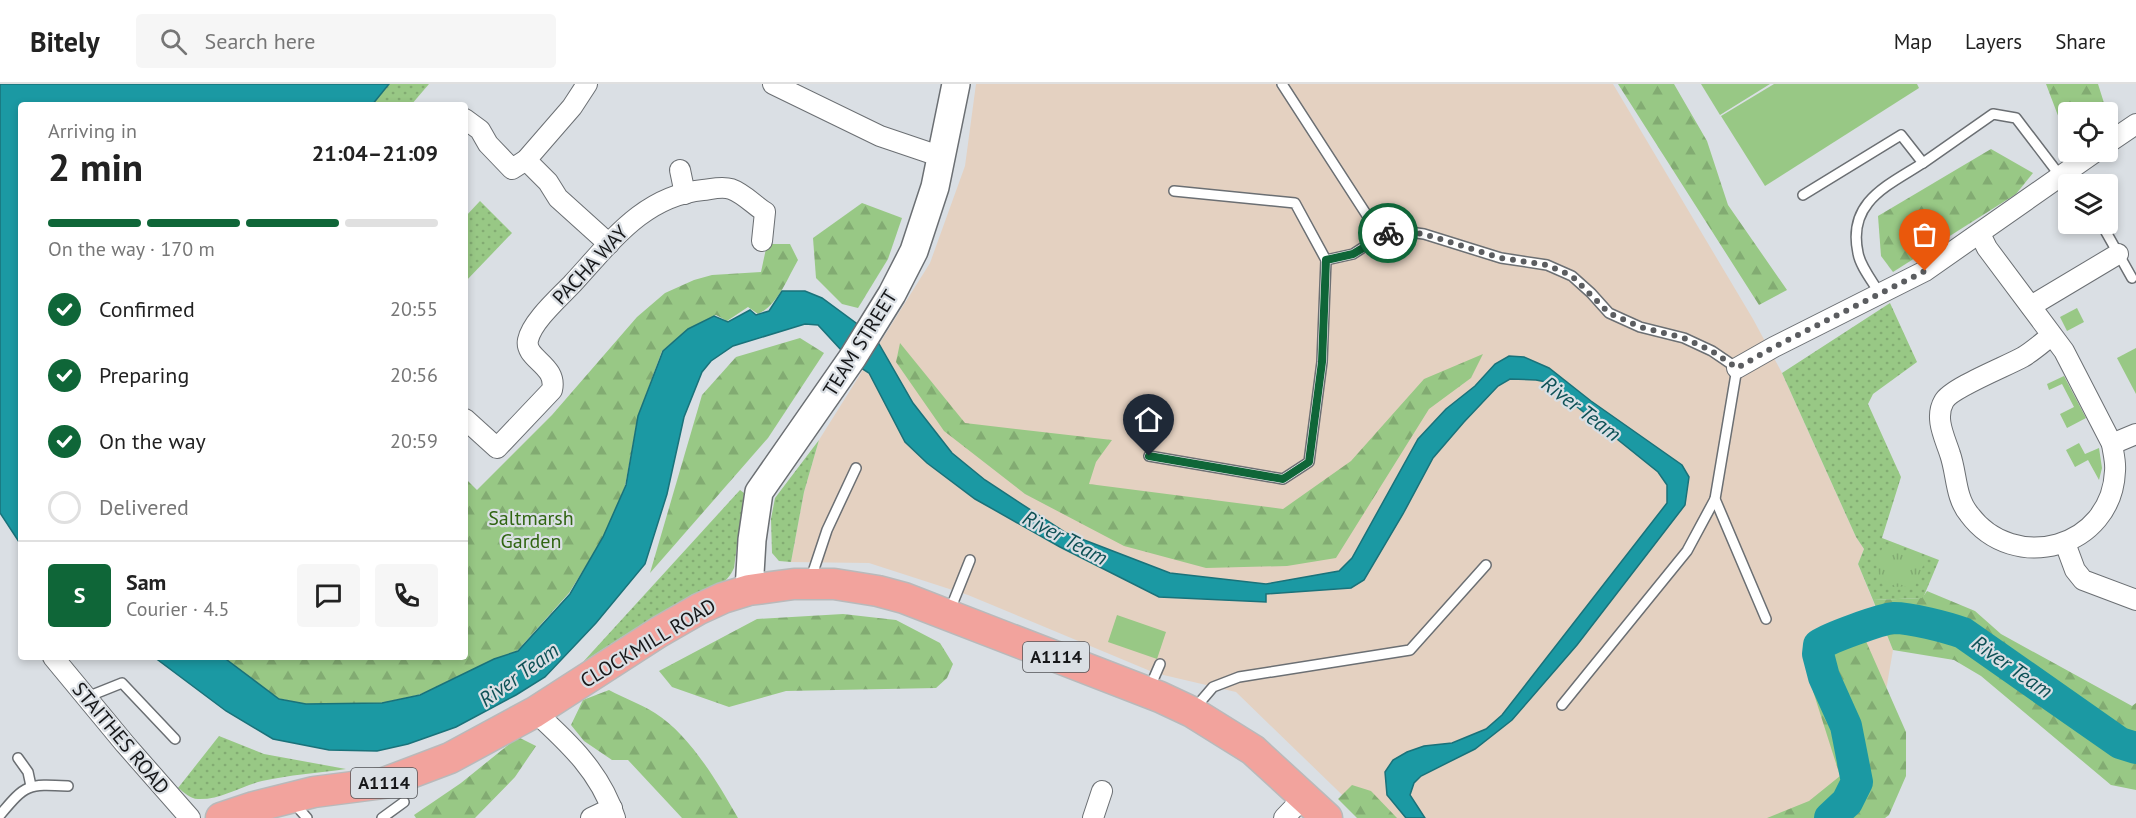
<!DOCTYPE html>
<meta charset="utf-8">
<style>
body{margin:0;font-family:"PT Sans",sans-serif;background:#f6f6f6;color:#222;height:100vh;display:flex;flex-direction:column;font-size:22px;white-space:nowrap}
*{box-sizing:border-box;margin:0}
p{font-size:20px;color:#767676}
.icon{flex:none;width:33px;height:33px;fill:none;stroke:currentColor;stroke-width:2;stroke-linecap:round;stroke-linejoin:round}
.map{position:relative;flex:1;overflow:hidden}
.side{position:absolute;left:18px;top:18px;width:450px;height:558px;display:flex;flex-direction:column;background:#fff;border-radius:6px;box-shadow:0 3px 9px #0003}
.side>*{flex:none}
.controls{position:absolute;left:2058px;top:18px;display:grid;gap:12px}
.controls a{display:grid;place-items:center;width:60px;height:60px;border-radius:6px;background:#fff;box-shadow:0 3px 9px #0003;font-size:30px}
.pin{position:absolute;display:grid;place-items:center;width:51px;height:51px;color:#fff;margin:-62px -26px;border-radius:50% 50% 50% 0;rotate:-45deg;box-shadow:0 0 6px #0007}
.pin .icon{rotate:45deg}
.courier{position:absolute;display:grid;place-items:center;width:60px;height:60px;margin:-30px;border:4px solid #0f6638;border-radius:50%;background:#fff;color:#222;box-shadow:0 2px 8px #0007}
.head em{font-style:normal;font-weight:600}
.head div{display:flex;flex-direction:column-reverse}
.head{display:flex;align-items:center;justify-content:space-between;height:102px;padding:0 30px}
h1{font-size:39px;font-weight:600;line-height:45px}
.bar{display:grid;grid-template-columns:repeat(4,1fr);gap:9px 6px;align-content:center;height:72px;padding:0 30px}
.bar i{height:8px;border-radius:4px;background:#e0e0e0}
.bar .current{background:#0f6638}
.bar p{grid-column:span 4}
.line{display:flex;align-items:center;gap:15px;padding:0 30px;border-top:2px solid #e0e0e0}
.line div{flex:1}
.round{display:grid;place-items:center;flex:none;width:63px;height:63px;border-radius:6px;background:#f6f6f6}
ol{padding:0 30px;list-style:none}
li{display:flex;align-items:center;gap:18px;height:66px}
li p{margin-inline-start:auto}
li .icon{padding:6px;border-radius:50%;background:#0f6638;color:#fff;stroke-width:4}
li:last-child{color:#767676}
li i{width:33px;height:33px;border:3px solid #e0e0e0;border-radius:50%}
header{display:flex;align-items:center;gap:36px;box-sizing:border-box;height:84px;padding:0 30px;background:#fff;border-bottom:2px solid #e0e0e0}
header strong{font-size:28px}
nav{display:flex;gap:33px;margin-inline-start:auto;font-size:21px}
.search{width:420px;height:54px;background:#f6f6f6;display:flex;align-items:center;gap:15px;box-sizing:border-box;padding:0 21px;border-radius:6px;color:#767676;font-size:22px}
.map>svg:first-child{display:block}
.industrial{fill:#e4d1c1}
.grass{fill:url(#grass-dots)}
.forest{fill:url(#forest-firs)}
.park{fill:url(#park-tufts)}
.garden{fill:#98c885}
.water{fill:#1b99a3;stroke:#1a727a;stroke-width:1.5}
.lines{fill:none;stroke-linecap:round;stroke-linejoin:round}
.river{stroke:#1b99a3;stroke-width:32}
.lane-casing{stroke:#6b6f73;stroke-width:12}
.street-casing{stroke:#6b6f73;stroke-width:22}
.secondary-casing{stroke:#6b6f73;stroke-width:30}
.primary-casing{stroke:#b9b9ba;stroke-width:33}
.lane{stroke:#fff;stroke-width:9}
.street{stroke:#fff;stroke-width:20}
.secondary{stroke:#fff;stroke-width:27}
.primary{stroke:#f2a39d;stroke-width:30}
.done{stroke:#5b5d60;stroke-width:6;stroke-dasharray:0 10.8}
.route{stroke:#0f6638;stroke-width:8}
.labels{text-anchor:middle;stroke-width:4.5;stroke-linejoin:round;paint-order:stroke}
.shield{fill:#dadfe4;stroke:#515356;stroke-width:1.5}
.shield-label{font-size:18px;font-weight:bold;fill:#161719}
.street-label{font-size:20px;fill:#161719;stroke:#dadfe4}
.park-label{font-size:20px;fill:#306512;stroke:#dadfe4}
.water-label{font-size:21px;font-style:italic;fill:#0e5156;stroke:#dadfe4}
</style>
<header>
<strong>Bitely</strong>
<div class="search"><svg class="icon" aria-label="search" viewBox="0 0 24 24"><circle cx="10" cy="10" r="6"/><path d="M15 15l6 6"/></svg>Search here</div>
<nav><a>Map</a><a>Layers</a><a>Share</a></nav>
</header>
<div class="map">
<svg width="2136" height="734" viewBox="0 0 2136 734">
<defs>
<pattern id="grass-dots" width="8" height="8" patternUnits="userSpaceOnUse" patternTransform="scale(1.5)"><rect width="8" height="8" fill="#98c885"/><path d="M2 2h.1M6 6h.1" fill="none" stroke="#82ab72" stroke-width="1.8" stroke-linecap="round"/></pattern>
<pattern id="forest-firs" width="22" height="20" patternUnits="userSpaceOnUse" patternTransform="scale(1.5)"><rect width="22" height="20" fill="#98c885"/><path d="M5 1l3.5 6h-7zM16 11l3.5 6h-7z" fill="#82ab72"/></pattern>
<pattern id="park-tufts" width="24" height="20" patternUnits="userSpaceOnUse" patternTransform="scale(1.5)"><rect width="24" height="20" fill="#98c885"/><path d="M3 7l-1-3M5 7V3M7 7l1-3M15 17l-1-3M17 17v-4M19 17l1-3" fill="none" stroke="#82ab72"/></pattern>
</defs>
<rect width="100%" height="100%" fill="#dadfe4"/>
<!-- industrial -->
<polygon class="industrial" points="976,0 1613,0 1753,235 1782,289 1856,453 1864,465 1858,480 1893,566 1880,641 1842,734 1366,734 1236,608 1155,589 968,511 869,479 791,478 804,408 819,356 930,179 965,82"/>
<!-- grass -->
<g class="grass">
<polygon points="389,0 429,0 411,21 372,21"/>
<polygon points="480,117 512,149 465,198 465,133"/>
<polygon points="1890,219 1917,278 1873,310 1868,320 1901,393 1882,454 1939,476 1923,514 1873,516 1858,480 1864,465 1856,453 1782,289"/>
<polygon points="819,356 804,408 791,478 779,477 772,469 771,435 775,414"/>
<path d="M740,406L744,409L734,484C728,497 722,500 709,504L625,551L583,578Z"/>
<path d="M219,652L264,670L346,685C318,689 289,691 262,697C241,702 220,716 198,715C190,715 184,708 178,704Z"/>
</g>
<!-- forest -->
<g class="forest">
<polygon points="1618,0 1674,0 1707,57 1728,121 1787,206 1759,221"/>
<polygon points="2046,0 2098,0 2104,19 2096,28 2068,28 2068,58"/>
<polygon points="1991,65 2033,89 2016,110 1893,188 1881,172 1878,132"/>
<polygon points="862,119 902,134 888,175 858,224 842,220 816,194 813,154"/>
<path d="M767,160H790L798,176C787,195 778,221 758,230L748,223L727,237L716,231L688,245L662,267L638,332L625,402L605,451L569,509L517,567L495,575L443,601L418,611L381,619L305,620L277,614L223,573H465V394L477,406L552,331L637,233L665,209L694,196L712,191L761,188Z"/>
<polygon points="800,254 824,269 768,354 650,489 702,311 736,273"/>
<polygon points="900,259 965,339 1112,356 1096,378 1089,400 1283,425 1351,377 1424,295 1483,270 1471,294 1429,325 1336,474 1287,482 1206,484 1124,462 1025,410 944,347 896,278"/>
<polygon points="1927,507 1975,527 2001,550 2132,622 2136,619 2136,706 2111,701 1981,592 1954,576 1893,566 1873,516 1922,514"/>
<polygon points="843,530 896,536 940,559 953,580 947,594 936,604 786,607 729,623 672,603 659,587 757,535"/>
<polygon points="1854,530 1906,648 1906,692 1889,731 1885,734 1767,734 1809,717 1840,692 1813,607 1828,564"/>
<path d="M609,606C624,614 641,620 655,629C690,651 718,699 738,734H682L628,676H612L584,657L571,641L583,616Z"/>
<polygon points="518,653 536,662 515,693 475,734 416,734 414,731 461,699"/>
<polygon points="1352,701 1371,707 1397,734 1357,734 1338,715"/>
</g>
<!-- park -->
<path class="park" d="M1884,460L1926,474L1915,502L1891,503L1883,501C1875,488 1878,473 1884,460Z"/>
<!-- garden -->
<g class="garden">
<polygon points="1701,0 1770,0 1720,31"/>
<polygon points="1774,0 1917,0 1919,4 1765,102 1721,32"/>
<polygon points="2077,224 2084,238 2067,247 2060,233"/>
<polygon points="2136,264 2136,310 2117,274"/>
<polygon points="2064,292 2086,334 2067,344 2060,330 2074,323 2062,300 2049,306 2047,300"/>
<polygon points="2079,359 2085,370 2099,364 2102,384 2099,396 2088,376 2075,383 2066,366"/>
<polygon points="1117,531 1166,548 1157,575 1108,558"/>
</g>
<!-- water -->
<g class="water">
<polygon points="0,0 389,0 372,21 21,21 21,461 0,429"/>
<polygon points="782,207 805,207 822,214 875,253 913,319 952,369 985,396 1066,449 1170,489 1266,500 1339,487 1352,474 1418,355 1446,325 1475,302 1495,280 1509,272 1524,273 1549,284 1591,317 1682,381 1689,393 1685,421 1577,561 1512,636 1475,665 1421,692 1414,699 1410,711 1425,734 1406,734 1387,711 1385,688 1393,676 1407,668 1424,662 1452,659 1486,645 1502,631 1667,419 1667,401 1658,388 1546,298 1536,296 1510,295 1498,302 1464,338 1433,374 1403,430 1364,496 1351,504 1266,510 1266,518 1159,513 1060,463 975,415 927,379 905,358 869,289 853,279 818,241 805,240 733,262 711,277 702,288 684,333 667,410 645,480 596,539 545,593 516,611 456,643 408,660 377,667 329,666 273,655 226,627 154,573 223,573 279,615 306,620 382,619 420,611 494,575 518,567 570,510 603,453 626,401 638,332 663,267 688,245 714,232 728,238 750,226 756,231 769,227"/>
</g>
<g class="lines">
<!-- river -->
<path class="river" d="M1830,734L1847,718L1857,698L1846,642L1824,593L1818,570L1819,561C1829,554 1881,535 1894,534C1911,534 1946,543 1963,549L2120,659L2136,664"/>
<!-- lane casing -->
<g class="lane-casing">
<g id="lane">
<polyline points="1282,0 1381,153"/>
<polyline points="1174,107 1295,119 1326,176 1353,170 1373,157 1395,146 1424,150 1501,174 1547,181 1572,192 1591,209 1609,229 1640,243 1684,254 1712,267 1737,284 1715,415 1766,535"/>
<polyline points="1803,111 1901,51 1923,79 1993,30 2016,34 2061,93"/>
<polyline points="2106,148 2132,194"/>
<path d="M1880,210C1873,198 1860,182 1858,169C1847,118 1887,102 1923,79"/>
<polyline points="1149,372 1283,395 1309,378 1322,278 1326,176"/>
<polyline points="810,497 827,446 856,384"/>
<polyline points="950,526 970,476"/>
<polyline points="1150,603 1160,580"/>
<polyline points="87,613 122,599 175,655"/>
<polyline points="1562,621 1687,467 1715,415"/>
<polyline points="1195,624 1213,603 1239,593 1410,566 1486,481"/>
<polyline points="18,674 28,688 31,702"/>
<polyline points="293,718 307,734"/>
<path d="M0,731C26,700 27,700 68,702"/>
<polyline points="382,734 404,718"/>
</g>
</g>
<!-- street casing -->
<g class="street-casing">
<g id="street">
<polyline points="773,0 880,52 942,73"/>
<polyline points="465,35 480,46 488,60 512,85 526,76 572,23 587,0"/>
<polyline points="2108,59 2136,40"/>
<polyline points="526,76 548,98 558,114 609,160"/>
<polyline points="680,86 685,110"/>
<path d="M1980,150L1987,164L2064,267L2112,360C2113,368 2116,378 2115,387C2112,464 2014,491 1969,430C1955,413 1957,390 1950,370C1945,354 1934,334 1944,317C1951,304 2007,282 2023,273C2033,267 2042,259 2052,251"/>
<polyline points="2031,222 2118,170"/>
<polyline points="1737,284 1774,263 1925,187 2095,68"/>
<path d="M465,335L497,364L552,306C558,281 524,275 528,256C532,237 560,213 573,199C611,158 643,112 703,106C712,105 722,102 731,105C743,109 754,121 765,128L762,157"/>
<polyline points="2112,360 2136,350"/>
<polyline points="2065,459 2075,486 2083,496 2136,516"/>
<polyline points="53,573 125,660 190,734"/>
<path d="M535,628C569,659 601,689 615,734"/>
<polyline points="591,734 612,724"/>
<polyline points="1093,734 1102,707"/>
<polyline points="1284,734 1305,712"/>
</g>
</g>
<!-- secondary casing -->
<g class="secondary-casing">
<polyline id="secondary" points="749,506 752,456 759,408 853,273 892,210 914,167 935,103 956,0"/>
</g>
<!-- primary casing -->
<g class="primary-casing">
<polyline id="primary" points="221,734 254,723 314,708 384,699 450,674 535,628 659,548 699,525 723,514 749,506 794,500 834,500 878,507 904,514 1160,613 1192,628 1253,666 1327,734"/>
</g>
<!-- lane -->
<use href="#lane" class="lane"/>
<!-- street -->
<use href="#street" class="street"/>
<!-- secondary -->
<use href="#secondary" class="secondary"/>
<!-- primary -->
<use href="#primary" class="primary"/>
</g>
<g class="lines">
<!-- done -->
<polyline class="done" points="1388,149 1395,146 1424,150 1501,174 1547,181 1572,192 1609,229 1640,243 1684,254 1712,267 1737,284 1774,263 1925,187"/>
<!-- route -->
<polyline class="route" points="1149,372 1283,395 1309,378 1322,278 1326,176 1353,170 1388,149"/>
</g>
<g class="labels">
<!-- shield labels -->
<g class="shield">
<rect x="1023" y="558" width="66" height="30" rx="4.5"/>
<rect x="351" y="684" width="66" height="30" rx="4.5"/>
</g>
<g class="shield-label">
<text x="1056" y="579">A1114</text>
<text x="384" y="705">A1114</text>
</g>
<!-- street labels -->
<g class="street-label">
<text transform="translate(590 181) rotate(-47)" y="7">PACHA WAY</text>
<text transform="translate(860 259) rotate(-58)" y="7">TEAM STREET</text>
<text transform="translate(648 559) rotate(-31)" y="7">CLOCKMILL ROAD</text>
<text transform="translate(121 654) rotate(50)" y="7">STAITHES ROAD</text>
</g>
<!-- park labels -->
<g class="park-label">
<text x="531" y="441">Saltmarsh<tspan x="531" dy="23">Garden</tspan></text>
</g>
<!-- water labels -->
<g class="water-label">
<text transform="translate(1581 325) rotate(37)" y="7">River Team</text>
<text transform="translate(1065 454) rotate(28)" y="7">River Team</text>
<text transform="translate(2012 583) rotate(35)" y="7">River Team</text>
<text transform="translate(519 591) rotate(-36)" y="7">River Team</text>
</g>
</g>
</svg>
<div class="controls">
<a><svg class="icon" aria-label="locate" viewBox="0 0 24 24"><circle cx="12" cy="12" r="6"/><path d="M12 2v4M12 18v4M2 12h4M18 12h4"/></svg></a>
<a><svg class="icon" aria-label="layers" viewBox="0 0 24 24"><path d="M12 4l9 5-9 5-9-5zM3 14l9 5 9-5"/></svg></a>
</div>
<div class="pin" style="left:1925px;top:187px;background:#ea580c"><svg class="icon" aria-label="bag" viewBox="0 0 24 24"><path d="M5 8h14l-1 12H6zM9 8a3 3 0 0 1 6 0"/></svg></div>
<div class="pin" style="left:1149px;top:372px;background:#1f2937"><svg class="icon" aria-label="home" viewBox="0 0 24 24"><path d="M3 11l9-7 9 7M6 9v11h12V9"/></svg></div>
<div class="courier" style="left:1388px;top:149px"><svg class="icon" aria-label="bike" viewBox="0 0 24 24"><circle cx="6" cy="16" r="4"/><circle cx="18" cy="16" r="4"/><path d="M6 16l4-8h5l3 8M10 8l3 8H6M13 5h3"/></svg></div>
<section class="side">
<div class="head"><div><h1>2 min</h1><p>Arriving in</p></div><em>21:04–21:09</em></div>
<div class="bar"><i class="current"></i><i class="current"></i><i class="current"></i><i></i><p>On the way · 170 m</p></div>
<ol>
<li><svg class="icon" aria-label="check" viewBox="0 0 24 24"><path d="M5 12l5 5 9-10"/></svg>Confirmed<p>20:55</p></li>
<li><svg class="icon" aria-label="check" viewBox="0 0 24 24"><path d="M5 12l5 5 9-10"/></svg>Preparing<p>20:56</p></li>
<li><svg class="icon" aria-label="check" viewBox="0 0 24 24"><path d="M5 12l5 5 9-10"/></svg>On the way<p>20:59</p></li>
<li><i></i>Delivered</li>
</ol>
<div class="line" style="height:108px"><b class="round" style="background:#0f6638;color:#fff">S</b><div><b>Sam</b><p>Courier · 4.5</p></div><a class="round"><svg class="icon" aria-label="chat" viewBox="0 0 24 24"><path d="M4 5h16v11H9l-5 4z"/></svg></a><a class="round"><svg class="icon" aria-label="phone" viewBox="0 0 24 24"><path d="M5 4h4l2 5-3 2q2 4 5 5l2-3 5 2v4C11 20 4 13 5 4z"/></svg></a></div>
</section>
</div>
